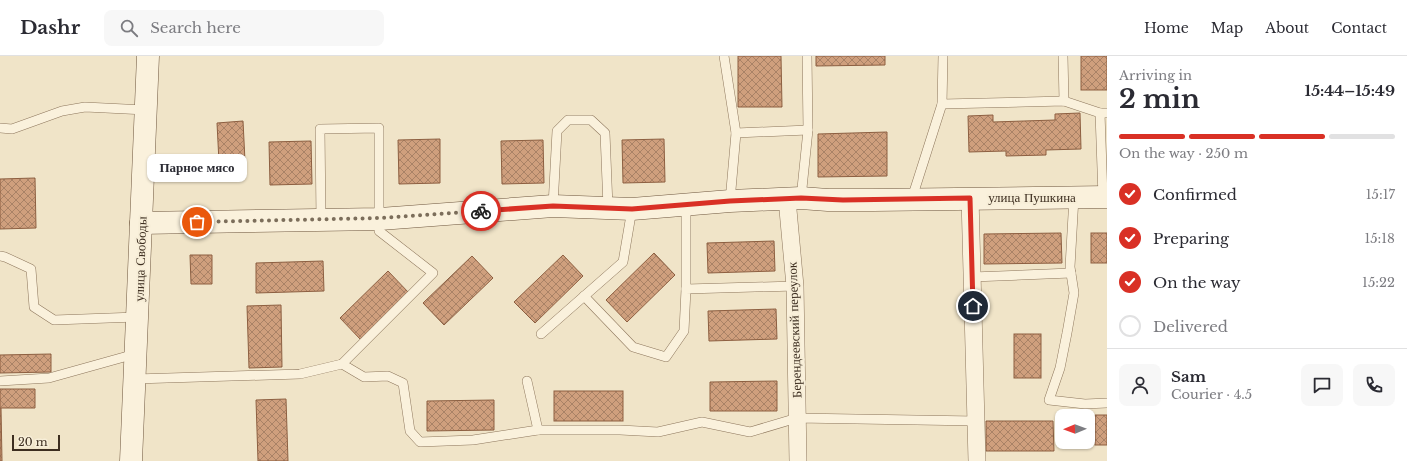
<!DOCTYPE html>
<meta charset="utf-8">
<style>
body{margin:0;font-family:"Libre Baskerville",serif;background:#f7f7f7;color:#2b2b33;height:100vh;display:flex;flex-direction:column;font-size:15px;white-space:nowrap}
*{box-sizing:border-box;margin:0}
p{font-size:13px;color:#7c7c81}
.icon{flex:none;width:22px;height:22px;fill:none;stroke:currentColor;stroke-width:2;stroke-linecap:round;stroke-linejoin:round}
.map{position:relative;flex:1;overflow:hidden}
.sheet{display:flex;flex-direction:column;background:#fff;width:300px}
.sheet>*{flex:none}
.needle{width:26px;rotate:269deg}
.tools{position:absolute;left:1055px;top:353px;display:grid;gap:8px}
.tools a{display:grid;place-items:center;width:40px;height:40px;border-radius:8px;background:#fff;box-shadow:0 1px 3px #0004;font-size:20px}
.scale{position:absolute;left:12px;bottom:10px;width:48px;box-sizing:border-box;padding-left:4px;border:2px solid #3d2e20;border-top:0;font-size:11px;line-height:14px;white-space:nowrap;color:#3d2e20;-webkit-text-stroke:3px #f7eed8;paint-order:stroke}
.pin{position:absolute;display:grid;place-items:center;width:34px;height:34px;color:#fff;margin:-17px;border:2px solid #fff;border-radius:50%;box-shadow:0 1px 4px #0007}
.courier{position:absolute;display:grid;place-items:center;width:40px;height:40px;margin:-20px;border:3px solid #d93025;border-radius:50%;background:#fff;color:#222;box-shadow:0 1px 5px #0007}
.bubble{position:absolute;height:28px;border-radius:8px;background:#fff;box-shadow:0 1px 3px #0004;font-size:13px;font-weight:700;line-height:28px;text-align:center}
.summary em{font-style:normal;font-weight:700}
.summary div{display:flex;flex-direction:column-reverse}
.summary{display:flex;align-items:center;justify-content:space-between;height:68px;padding:0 12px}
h1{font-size:26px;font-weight:700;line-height:30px}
.bar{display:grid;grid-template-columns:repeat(4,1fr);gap:6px 4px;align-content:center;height:48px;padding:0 12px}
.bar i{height:5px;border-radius:3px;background:#e1e1e2}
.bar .active{background:#d93025}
.bar p{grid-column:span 4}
.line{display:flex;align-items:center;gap:10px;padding:0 12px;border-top:1px solid #e1e1e2}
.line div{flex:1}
.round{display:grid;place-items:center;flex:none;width:42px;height:42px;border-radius:8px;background:#f7f7f7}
ol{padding:0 12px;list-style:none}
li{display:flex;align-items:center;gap:12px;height:44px}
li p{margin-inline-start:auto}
li .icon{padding:4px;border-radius:50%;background:#d93025;color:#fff;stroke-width:4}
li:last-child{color:#7c7c81}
li i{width:22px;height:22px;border:2px solid #e1e1e2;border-radius:50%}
header{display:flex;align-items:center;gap:24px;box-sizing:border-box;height:56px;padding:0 20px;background:#fff;border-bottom:1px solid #e1e1e2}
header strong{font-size:19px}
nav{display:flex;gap:22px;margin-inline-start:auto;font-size:14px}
.search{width:280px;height:36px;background:#f7f7f7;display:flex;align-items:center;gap:10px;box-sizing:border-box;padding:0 14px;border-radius:8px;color:#7c7c81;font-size:15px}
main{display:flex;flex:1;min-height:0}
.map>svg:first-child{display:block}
.building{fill:url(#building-cross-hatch);stroke:#8d5f41}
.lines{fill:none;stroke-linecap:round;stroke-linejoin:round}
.lane-casing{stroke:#8d765c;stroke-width:10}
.street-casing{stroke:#8d765c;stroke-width:18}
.secondary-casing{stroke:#6f573f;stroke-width:23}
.lane{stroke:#faf1dc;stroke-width:9}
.street{stroke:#faf1dc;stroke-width:17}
.secondary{stroke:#faf1dc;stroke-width:22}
.done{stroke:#7c6e5b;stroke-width:4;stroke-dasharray:0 7.2}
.route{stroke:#d93025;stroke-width:5}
.labels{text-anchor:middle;stroke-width:4;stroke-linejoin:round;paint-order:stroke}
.street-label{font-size:13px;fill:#3d2e20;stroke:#f7eed8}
</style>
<header>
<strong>Dashr</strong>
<div class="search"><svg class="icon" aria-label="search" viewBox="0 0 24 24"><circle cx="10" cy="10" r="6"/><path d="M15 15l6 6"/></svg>Search here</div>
<nav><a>Home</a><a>Map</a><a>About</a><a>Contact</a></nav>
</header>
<main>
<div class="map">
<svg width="1107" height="405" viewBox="0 0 1107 405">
<defs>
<pattern id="building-cross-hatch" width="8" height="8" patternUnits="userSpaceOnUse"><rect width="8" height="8" fill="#cf9f7d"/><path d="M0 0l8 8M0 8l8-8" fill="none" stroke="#a98266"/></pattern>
</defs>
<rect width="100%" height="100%" fill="#f0e4c8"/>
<!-- building -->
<g class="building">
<polygon points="738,0 781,0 782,51 738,51"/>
<polygon points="816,0 885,0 885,9 816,10"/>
<rect x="1081" y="0" width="26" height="34"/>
<polygon points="1080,57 1081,93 1046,94 1046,99 1006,100 1006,95 969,96 968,60 993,59 993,66 1055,64 1055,58"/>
<polygon points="243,65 245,105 219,106 217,67"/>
<polygon points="887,76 887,120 818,121 818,78"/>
<polygon points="440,83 440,127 399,128 398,84"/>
<polygon points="664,83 665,126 623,127 622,84"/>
<polygon points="543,84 544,127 502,128 501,85"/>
<polygon points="311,85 312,128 270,129 269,86"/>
<polygon points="35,122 36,172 0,173 0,123"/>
<polygon points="1061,177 1062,207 984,208 984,178"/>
<rect x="1091" y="177" width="16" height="30"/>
<polygon points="774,185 775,215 708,217 707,187"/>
<polygon points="654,197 675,219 627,266 606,244"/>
<polygon points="190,199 212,199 212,228 191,228"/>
<polygon points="563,199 583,220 535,267 514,246"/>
<polygon points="472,200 493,222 444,269 423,247"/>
<polygon points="323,205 324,235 256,237 256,207"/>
<polygon points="388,215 409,237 361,284 340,262"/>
<polygon points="281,249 282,311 249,312 247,250"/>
<polygon points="776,253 777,283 709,285 708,255"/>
<rect x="1014" y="278" width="27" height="44"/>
<polygon points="51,298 51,316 0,317 0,299"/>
<polygon points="777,325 777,355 710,355 710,326"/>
<polygon points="0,333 35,333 35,352 1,352 2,405 0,405"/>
<rect x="554" y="335" width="69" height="30"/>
<polygon points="286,343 288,405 258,405 256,344"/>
<polygon points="494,344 494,374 427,375 427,345"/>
<rect x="1095" y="359" width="12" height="30"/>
<polygon points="986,365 1053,365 1054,395 986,395"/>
</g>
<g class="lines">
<!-- lane casing -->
<g class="lane-casing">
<g id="lane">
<polyline points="724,0 736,77 730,145"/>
<polyline points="1063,0 1064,45"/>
<polyline points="942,48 1064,45 1100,57 1107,57"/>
<polyline points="1100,57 1103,141"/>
<polyline points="0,72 12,73 62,55 85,51 146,54"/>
<polyline points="736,77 808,74"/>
<polyline points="1074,141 1070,211 1074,237 1067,277 1060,312 1049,344 1085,348 1107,347"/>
<polyline points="801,142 808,74 807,0"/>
<polyline points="912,142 942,48 943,0"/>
<polyline points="686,148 686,233"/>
<polyline points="553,150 557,75 568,64 591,64 605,77 608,151"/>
<polyline points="0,200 5,201 31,213 34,251 54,264 137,261"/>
<polyline points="972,221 1071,217"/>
<polyline points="584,240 633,291 666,301 684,275 686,233 795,230"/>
<polyline points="541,278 623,206 632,153"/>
<polyline points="342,308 364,321 388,320 403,327 410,375 420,386 473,384 538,374"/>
<polyline points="135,323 300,318 342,308 433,217 379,175 379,72 320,73 321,164"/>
<polyline points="0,325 49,322 135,298"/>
<polyline points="527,325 538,374 620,374 658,376 702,366 750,376 797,362 976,365"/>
</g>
</g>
<!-- street casing -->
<g class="street-casing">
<g id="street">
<polyline points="970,141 977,405"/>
<polyline points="787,143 795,230 798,405"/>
</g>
</g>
<!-- secondary casing -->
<g class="secondary-casing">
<g id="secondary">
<polyline points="141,167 380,163 553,150 632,153 730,145 801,142 828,144 873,144 1107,141"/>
<polyline points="131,405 148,0"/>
</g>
</g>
<!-- lane -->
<use href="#lane" class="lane"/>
<!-- street -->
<use href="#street" class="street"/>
<!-- secondary -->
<use href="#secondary" class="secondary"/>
</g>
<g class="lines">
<!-- done -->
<polyline class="done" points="197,166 380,162 481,155"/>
<!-- route -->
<polyline class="route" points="481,155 553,150 632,153 730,145 801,142 843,144 970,142 973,250"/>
</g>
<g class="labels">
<!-- street labels -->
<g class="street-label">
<text x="1032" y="146">улица Пушкина</text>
<text transform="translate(140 203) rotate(-88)" y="5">улица Свободы</text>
<text transform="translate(794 274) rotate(-92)" y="5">Берендеевский переулок</text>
</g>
</g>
</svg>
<div class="tools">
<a><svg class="needle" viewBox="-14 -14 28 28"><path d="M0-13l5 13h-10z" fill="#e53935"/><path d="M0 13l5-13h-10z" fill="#7c7c81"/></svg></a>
</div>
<div class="scale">20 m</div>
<div class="pin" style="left:197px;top:166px;background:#ea580c"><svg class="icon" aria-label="bag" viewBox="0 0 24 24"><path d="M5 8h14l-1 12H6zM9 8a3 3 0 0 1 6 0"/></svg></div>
<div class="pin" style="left:973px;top:250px;background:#1f2937"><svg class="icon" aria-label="home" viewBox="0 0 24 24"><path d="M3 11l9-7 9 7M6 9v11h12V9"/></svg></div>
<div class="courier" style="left:481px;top:155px"><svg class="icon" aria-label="bike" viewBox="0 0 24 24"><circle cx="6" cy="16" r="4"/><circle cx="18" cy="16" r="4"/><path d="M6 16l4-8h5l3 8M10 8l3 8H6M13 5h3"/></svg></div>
<div class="bubble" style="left:147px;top:98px;width:100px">Парное мясо</div>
</div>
<section class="sheet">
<div class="summary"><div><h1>2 min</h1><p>Arriving in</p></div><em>15:44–15:49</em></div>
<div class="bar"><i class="active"></i><i class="active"></i><i class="active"></i><i></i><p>On the way · 250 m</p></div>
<ol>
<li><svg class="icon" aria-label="check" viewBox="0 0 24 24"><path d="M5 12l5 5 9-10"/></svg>Confirmed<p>15:17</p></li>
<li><svg class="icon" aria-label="check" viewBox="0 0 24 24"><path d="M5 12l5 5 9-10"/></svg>Preparing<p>15:18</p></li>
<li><svg class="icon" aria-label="check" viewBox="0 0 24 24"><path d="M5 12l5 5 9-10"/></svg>On the way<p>15:22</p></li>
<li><i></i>Delivered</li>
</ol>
<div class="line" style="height:72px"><a class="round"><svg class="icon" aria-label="person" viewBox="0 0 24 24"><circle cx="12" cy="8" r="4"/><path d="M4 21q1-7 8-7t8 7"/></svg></a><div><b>Sam</b><p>Courier · 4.5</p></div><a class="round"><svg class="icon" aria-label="chat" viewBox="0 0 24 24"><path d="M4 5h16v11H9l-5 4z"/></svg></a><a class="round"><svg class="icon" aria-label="phone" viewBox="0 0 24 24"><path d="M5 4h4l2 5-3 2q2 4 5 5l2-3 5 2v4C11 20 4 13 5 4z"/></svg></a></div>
</section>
</main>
